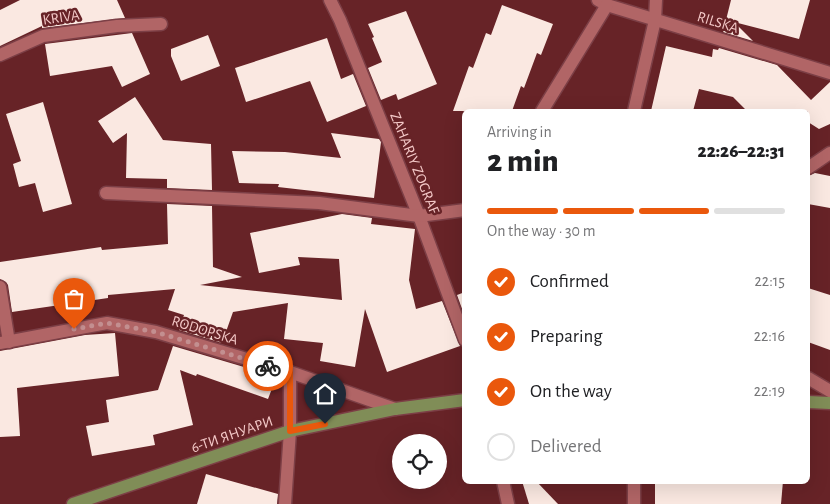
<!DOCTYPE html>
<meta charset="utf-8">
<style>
body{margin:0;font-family:"Alegreya Sans",sans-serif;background:#f6f6f6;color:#202124;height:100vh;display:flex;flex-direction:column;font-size:19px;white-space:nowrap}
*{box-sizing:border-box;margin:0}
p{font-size:16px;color:#757577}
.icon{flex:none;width:28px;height:28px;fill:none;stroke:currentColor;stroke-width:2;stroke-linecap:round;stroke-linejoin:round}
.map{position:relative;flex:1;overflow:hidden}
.drawer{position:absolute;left:462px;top:109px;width:348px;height:375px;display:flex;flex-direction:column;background:#fff;border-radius:8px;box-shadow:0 5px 20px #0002}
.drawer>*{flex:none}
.buttons{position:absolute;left:392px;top:434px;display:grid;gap:10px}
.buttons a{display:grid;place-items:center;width:55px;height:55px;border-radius:50%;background:#fff;box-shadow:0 5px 20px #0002;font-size:25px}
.pin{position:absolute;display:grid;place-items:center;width:42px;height:42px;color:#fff;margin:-51px -21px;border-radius:50% 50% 50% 0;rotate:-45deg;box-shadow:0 0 5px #0007}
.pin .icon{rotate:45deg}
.courier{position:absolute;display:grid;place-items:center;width:50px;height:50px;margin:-25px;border:4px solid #ea580c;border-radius:50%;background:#fff;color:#222;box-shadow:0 1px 6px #0007}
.headline em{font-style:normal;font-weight:800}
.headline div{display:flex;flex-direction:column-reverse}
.headline{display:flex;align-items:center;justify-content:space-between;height:85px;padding:0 25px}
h1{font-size:32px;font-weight:800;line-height:38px}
.bar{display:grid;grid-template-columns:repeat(4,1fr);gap:8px 5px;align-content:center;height:60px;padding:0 25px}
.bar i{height:6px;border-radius:4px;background:#e0e0e0}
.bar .selected{background:#ea580c}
.bar p{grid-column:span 4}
ol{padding:0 25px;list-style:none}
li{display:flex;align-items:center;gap:15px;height:55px}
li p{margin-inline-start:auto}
li .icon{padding:5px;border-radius:50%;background:#ea580c;color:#fff;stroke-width:4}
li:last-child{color:#757577}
li i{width:28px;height:28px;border:2px solid #e0e0e0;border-radius:50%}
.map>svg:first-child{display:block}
.building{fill:#fae8e1}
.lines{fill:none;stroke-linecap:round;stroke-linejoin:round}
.minor-casing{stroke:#7c3f46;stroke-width:15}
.major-casing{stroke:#7c3f46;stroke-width:15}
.minor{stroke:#b16566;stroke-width:12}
.major{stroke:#808d57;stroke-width:12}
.done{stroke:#c38f90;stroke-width:5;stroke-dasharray:0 9}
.route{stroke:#ea580c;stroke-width:6}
.labels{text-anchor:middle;stroke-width:5;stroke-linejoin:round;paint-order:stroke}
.street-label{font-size:15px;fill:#f4c9c8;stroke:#672327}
</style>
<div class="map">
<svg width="830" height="504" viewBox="0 0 830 504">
<rect width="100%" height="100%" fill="#672327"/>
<!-- building -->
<g class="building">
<polygon points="20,0 117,0 125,18 42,28 42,26 0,46 0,10"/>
<polygon points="731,0 810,0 799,39 734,22 753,41 723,32"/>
<polygon points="502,5 553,24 541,55 537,53 524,88 521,86 512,111 453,111 469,66 473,68 486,33 491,35"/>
<polygon points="406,11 437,84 398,100 396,94 381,100 368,68 382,62 372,38 374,37 368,24"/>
<polygon points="132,33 150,74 122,87 112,66 50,76 45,44"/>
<polygon points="208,35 220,66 181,81 171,56 171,49"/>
<polygon points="327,38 341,79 353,74 366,106 327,122 310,81 246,102 235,68"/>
<polygon points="666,46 712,57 713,49 718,50 719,48 777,65 811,100 830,82 830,124 819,129 808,122 808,111 747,111 733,97 699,89 693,111 651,111"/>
<polygon points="135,97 163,140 211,144 212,190 167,188 167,179 126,178 127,133 113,143 98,121"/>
<polygon points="43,102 72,204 43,212 35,183 19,187 13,164 21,161 6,114"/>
<polygon points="331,133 379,139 381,142 374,198 278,187 279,184 239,183 232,151 285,152 341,158"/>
<polygon points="815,173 830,176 830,208 808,204 808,176"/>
<polygon points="167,204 212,206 213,267 242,277 200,285 342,300 339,259 298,257 300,265 259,273 250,233 342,214 372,218 371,224 415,229 409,280 416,309 442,301 460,346 387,372 365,309 355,367 320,361 323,343 284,339 288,303 233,312 222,343 179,330 184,315 168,310 175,289 108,295 108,298 12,312 8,285 6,282 0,279 0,262 101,247 102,250 168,244"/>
<polygon points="808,288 830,295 830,350 808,342"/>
<polygon points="465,292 465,317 457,295"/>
<polygon points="115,333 119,376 17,388 20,436 0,437 0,351 85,335"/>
<polygon points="173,346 244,367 276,378 268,399 197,374 196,376 180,370 193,425 153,435 155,445 92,456 86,426 109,422 106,400 158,390"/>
<polygon points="206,474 278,494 277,504 197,504"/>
<polygon points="522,481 536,481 558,504 529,504"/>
<polygon points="655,481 783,481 781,504 655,504"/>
</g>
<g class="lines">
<!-- minor casing -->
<g class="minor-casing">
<g id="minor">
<polyline points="330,0 340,20 419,216 465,340"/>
<polyline points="598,0 607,5 830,73"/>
<polyline points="0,55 43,36 117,26 161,24"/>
<polyline points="542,111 607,5"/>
<polyline points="634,111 655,20 656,0"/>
<polyline points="808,168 830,153"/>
<polyline points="106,193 319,203 419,216 465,210"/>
<polyline points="0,287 9,342"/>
<polyline points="0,343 107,323 156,332 290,372 395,409"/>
<polyline points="808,378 830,391"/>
<polyline points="503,481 508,504"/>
<polyline points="634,481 634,504"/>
<polyline points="285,504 290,431 290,372"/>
</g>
</g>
<!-- major casing -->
<g class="major-casing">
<g id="major">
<polyline points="808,402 830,403"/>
<polyline points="73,504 290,431 395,409 465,400"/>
</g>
</g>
<!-- minor -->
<use href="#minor" class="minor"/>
<!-- major -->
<use href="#major" class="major"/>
</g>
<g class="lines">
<!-- done -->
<polyline class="done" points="74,329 107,323 156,332 268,366"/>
<!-- route -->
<polyline class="route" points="268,366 290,372 290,431 325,424"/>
</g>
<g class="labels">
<!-- street labels -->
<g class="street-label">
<text transform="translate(61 17) rotate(-9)" y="5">KRIVA</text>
<text transform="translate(718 22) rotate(17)" y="5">RILSKA</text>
<text transform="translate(415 163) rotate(68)" y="5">ZAHARIY ZOGRAF</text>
<text transform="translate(205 330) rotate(17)" y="5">RODOPSKA</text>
<text transform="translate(232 434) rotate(-19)" y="5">6-ТИ ЯНУАРИ</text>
</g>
</g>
</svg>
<div class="buttons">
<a><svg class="icon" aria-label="locate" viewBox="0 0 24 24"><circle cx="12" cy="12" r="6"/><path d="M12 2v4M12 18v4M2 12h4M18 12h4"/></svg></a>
</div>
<div class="pin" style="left:74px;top:329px;background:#ea580c"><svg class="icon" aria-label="bag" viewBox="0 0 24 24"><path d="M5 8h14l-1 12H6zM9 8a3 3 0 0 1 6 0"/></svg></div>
<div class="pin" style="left:325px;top:424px;background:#1f2937"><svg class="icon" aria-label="home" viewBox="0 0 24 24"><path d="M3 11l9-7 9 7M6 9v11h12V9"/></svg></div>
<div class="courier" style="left:268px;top:366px"><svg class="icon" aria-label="bike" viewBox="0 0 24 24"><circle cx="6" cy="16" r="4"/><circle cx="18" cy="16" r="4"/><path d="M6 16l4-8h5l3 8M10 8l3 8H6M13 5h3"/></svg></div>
<section class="drawer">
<div class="headline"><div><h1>2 min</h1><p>Arriving in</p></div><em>22:26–22:31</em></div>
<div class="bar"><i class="selected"></i><i class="selected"></i><i class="selected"></i><i></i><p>On the way · 30 m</p></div>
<ol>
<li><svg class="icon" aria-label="check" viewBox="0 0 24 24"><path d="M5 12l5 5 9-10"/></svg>Confirmed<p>22:15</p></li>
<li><svg class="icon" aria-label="check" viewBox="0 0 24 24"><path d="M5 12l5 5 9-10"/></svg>Preparing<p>22:16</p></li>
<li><svg class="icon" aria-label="check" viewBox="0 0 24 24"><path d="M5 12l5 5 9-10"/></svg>On the way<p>22:19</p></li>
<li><i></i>Delivered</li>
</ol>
</section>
</div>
